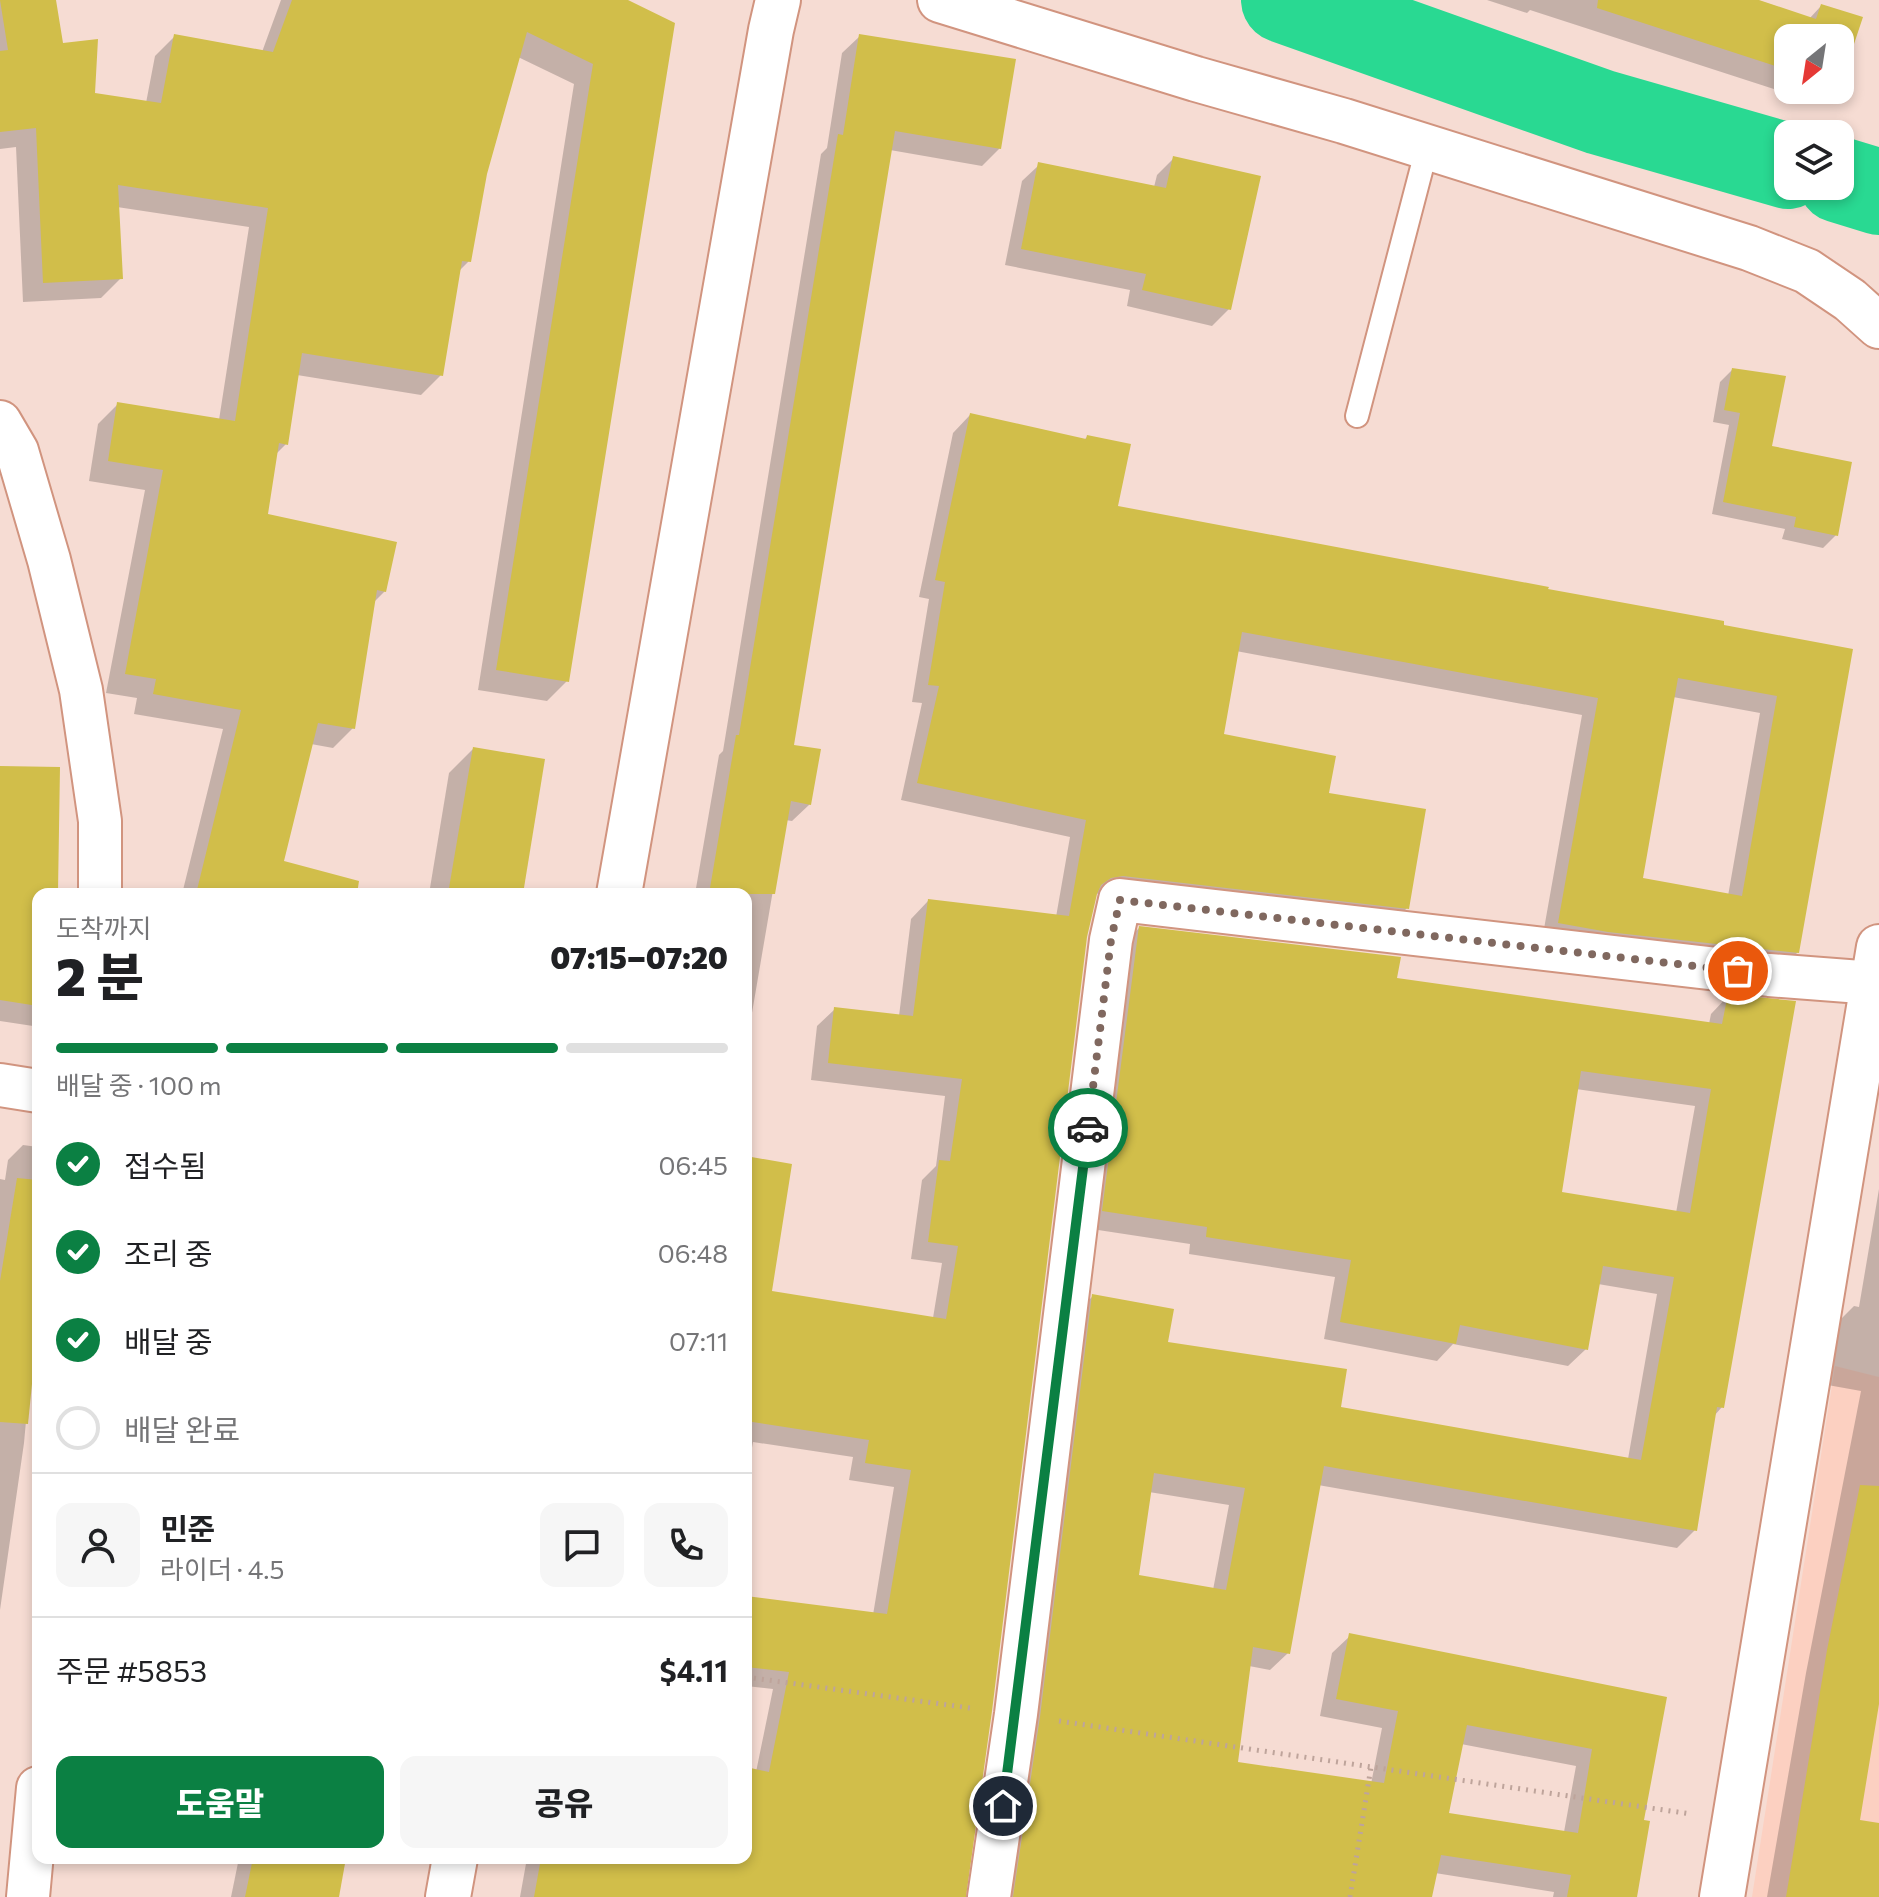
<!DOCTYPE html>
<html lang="ko">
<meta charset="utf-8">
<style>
body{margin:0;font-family:Commissioner,"Noto Sans KR",sans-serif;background:#f6f6f6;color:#202124;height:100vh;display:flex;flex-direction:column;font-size:30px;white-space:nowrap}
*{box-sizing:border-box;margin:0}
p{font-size:26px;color:#757577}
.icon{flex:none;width:44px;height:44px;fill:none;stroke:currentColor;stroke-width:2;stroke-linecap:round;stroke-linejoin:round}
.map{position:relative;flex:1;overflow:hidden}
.sheet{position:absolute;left:32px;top:888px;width:720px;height:976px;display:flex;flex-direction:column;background:#fff;border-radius:16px;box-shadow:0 4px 12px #0003}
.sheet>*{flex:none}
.needle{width:52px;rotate:210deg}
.buttons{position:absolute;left:1774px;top:24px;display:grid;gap:16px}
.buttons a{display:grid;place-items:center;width:80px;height:80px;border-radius:16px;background:#fff;box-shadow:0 4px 12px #0003;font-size:40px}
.pin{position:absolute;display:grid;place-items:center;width:68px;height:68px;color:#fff;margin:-34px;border:4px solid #fff;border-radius:50%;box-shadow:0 2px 8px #0007}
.courier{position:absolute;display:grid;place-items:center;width:80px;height:80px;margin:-40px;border:6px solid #0b8043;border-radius:50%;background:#fff;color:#222;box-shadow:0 2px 10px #0007}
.head em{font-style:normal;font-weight:800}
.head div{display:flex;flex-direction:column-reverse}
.head{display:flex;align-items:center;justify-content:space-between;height:136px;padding:0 24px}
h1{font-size:52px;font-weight:800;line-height:60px}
.bar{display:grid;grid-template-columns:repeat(4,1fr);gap:12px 8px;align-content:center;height:96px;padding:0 24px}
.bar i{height:10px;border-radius:6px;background:#e0e0e0}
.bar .selected{background:#0b8043}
.bar p{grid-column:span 4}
.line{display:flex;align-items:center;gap:20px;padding:0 24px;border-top:2px solid #e0e0e0}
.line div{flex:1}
.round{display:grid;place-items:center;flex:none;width:84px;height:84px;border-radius:16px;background:#f6f6f6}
ol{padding:0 24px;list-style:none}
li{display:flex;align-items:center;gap:24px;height:88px}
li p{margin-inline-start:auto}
li .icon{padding:8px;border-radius:50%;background:#0b8043;color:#fff;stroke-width:4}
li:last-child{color:#757577}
li i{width:44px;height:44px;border:4px solid #e0e0e0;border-radius:50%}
.button{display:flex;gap:16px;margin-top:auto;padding:16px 24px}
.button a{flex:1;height:92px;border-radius:16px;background:#0b8043;color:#fff;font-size:32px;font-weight:800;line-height:92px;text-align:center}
.button a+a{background:#f6f6f6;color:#202124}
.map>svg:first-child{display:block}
.built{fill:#fcd0c1}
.shadow{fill:#0003;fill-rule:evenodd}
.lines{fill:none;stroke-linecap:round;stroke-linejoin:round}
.river{stroke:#29d992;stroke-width:86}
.building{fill:#d1be4a;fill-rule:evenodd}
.lane-casing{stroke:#d1947f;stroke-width:26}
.street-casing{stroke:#d1947f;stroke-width:46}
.secondary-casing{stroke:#d1947f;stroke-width:48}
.primary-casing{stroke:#d1947f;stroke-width:48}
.path{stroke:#bea49b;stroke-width:5;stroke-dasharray:2 6;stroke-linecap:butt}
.lane{stroke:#fff;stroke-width:22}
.street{stroke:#fff;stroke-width:42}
.secondary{stroke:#fff;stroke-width:44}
.primary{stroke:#fff;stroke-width:44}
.done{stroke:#80685f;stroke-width:8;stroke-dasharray:0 14.4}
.route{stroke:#0b8043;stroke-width:10}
</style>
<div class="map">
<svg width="1879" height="1897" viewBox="0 0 1879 1897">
<rect width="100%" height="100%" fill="#f6dcd3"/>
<!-- built -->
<polygon class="built" points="1835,1366 1879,1377 1879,1897 1752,1897"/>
<!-- shadow -->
<g class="shadow">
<polygon points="0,0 54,0 61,45 92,95 146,103 155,56 175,36 262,52 281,0 623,0 567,681 547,701 478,690 574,84 518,57 485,173 469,261 458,272 441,375 421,395 297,375 286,444 275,455 266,516 385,591 373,603 353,728 333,748 311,744 282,863 322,894 182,894 223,729 134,714 137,698 106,693 145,490 89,481 98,424 118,404 219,420 249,227 117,207 121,278 101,298 23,302 16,147 0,149"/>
<polygon points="1487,0 1752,0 1809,19 1821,6 1860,19 1840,81 1840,38 1788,38 1788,90 1834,90 1820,104 1530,10 1527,13"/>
<polygon points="860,36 1000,148 982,166 890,150 792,746 810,804 792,821 785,820 746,1048 746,894 695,894 719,755 723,751 821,154 827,148 842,53"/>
<polygon points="1174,158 1229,309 1212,326 1127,306 1130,290 1005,265 1022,181 1039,165 1154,187 1157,175"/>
<polygon points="1732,370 1770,448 1836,535 1823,548 1782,539 1785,529 1712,514 1729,425 1713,422 1720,382"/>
<path d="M970,415L1084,440L1087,437L1115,507L1850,651L1798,952L1780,970L1542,940L1582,715L1236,651L1221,736L1327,794L1407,908L1390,926L1103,893L1095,894L1085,937L964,1897H520L527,1858H746V1769L756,1772L773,1689L746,1686V1598L873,1615L894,1487L849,1480L853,1457L753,1442L746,1482V1158L770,1293L933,1318L942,1263L911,1259L922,1180L936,1166L945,1096L811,1080L817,1026L835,1009L899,1016L911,919L928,901L1056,917L1070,837L901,800L922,703L912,702L929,599L919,597L953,433ZM1673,697L1760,713L1728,896L1640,880Z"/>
<polygon points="473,749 521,894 429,894 449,773"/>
<polygon points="0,768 58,769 55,894 38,894 38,1022 33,1026 0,1021"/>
<path d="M1139,928L1394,980L1709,1024L1711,1014L1728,996L1722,1407L1714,1416L1695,1530L1677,1548L1318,1485L1288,1653L1270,1670L1249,1666L1236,1763L1371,1784L1382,1728L1320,1716L1332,1653L1350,1636L1665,1698L1642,1822L1635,1897H1553L1554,1892L1435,1873L1430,1897H999L1075,1314L1092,1297L1165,1344L1339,1409L1628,1459L1657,1294L1598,1284L1586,1349L1568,1366L1453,1344L1437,1361L1324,1339L1335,1277L1189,1254L1190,1244L1085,1228L1122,946ZM1576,1089L1695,1106L1676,1213L1560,1194ZM1149,1492L1229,1505L1213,1590L1137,1577ZM1461,1744L1576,1766L1564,1832L1447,1814Z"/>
<polygon points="23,1145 38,1147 38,1310 36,1312 24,1443 0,1610 0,1179 5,1180 8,1160"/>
<polygon points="1879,1189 1879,1692 1857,1821 1879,1825 1879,1897 1767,1897 1806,1673 1861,1391 1822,1384 1832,1328 1854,1306 1859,1307"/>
<polygon points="239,1858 344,1858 337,1897 231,1897"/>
</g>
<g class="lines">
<!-- river -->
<g class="river">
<polyline points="1284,0 1600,112 1788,166"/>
<polyline points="1840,180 1879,192"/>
</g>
</g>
<!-- building -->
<g class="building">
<polygon points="0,0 56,0 63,43 98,39 95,93 161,103 174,34 273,52 292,0 628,0 675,23 569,682 496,670 593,64 527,32 487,174 471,262 462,261 443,376 302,353 288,445 279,443 268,514 397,542 386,592 377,590 355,729 318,723 284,861 359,881 357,894 196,894 241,710 153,694 156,679 125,674 163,470 108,461 117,402 235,421 268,208 118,185 123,279 43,283 36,128 0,132 0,51 8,50"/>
<polygon points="1598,0 1759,0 1816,19 1821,4 1863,17 1840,86 1840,38 1788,38 1788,70 1597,8"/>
<polygon points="859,34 1016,59 1001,149 895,131 794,745 821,749 811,805 791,801 775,894 709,894 736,735 739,735 838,134 843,135"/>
<polygon points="1173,156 1261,176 1231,310 1142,290 1146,274 1021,249 1038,162 1166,188"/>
<polygon points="1732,368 1786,376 1772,446 1852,462 1838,536 1794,527 1796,517 1723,502 1740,413 1724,410"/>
<path d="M970,413L1086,439L1087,435L1131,444L1118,506L1549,587L1548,589L1724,621V625L1853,649L1799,953L1608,932L1558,923L1598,698L1242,632L1224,734L1336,756L1329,793L1426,809L1409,909L1123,876L1111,878L1101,885L1097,894L1087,937L992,1711L966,1897H534L541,1858H746V1767L769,1772L789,1672L746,1667V1596L887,1614L911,1470L865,1463L869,1440L746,1421V1156L792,1164L772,1291L946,1319L958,1246L928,1242L939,1160L950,1161L962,1079L828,1063L834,1007L913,1016L928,899L1069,916L1086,820L917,783L939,686L928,685L945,582L935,580ZM1678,678L1777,696L1742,896L1643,878Z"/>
<polygon points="473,747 545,759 523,894 448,894"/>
<polygon points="0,766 60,767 58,891 38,891 38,1006 0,1000"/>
<path d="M1139,926L1401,957L1397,978L1722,1024L1728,994L1796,1001L1724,1408L1717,1407L1697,1531L1324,1466L1290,1654L1253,1647L1238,1762L1384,1783L1398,1711L1336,1699L1349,1633L1667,1697L1644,1820L1650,1821L1637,1897H1567L1571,1875L1441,1855L1432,1897H1013L1040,1717L1092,1294L1174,1309L1168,1342L1347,1369L1341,1407L1641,1460L1674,1277L1603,1266L1588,1350L1460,1325L1456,1344L1340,1322L1351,1260L1206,1237L1207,1227L1102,1211ZM1581,1071L1711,1089L1690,1213L1562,1192ZM1154,1473L1245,1488L1226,1590L1139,1575ZM1467,1725L1592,1749L1578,1833L1449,1813Z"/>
<polygon points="17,1178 38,1180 38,1324 28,1424 0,1422 0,1281"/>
<polygon points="1860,1485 1879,1486 1879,1704 1860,1820 1879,1823 1879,1897 1786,1897 1827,1650"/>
<polygon points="253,1858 346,1858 339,1897 245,1897"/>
</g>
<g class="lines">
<!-- lane casing -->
<g class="lane-casing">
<polyline id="lane" points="1357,416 1427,148"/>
</g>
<!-- street casing -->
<g class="street-casing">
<g id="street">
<polyline points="0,422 17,451 49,560 81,690 100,821 100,894"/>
<polyline points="0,1085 38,1091"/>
<polyline points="28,1897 38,1788"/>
<polyline points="989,1897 1016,1714 1111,940 1120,900 1769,975 1874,983"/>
</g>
</g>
<!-- secondary casing -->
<g class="secondary-casing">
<g id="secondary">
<polyline points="940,0 1196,79 1344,121 1749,248 1807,271 1850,300 1879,326"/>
<polyline points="1722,1897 1879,947"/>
</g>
</g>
<!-- primary casing -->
<g class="primary-casing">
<g id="primary">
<polyline points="619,894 771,30 778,0"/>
<polyline points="448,1897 455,1858"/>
</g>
</g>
<!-- path -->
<g class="path">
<polyline points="746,1677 970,1708"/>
<polyline points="1059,1721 1691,1814"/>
<polyline points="1350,1897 1371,1767"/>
</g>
<!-- lane -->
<use href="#lane" class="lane"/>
<!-- street -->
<use href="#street" class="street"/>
<!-- secondary -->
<use href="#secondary" class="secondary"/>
<!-- primary -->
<use href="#primary" class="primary"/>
</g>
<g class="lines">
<!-- done -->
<polyline class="done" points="1088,1128 1111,940 1120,900 1738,971"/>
<!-- route -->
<polyline class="route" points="1003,1806 1088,1128"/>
</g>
</svg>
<div class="buttons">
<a><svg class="needle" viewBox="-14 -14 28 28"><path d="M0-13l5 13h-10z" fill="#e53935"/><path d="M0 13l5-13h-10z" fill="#757577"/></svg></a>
<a><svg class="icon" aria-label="layers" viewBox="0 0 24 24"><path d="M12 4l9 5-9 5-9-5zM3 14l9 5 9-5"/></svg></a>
</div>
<div class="pin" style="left:1738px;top:971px;background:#ea580c"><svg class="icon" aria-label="bag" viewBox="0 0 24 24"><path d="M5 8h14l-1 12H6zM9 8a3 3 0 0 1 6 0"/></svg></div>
<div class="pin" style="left:1003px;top:1806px;background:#1f2937"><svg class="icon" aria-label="home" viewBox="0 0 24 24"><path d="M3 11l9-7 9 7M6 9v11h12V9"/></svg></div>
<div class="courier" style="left:1088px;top:1128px"><svg class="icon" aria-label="car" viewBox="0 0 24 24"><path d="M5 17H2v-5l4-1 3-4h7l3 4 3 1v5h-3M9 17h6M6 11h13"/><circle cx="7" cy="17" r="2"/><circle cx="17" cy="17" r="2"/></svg></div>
<section class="sheet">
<div class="head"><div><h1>2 분</h1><p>도착까지</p></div><em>07:15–07:20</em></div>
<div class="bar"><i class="selected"></i><i class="selected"></i><i class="selected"></i><i></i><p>배달 중 · 100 m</p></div>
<ol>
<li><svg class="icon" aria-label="check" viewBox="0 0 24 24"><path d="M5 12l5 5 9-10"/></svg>접수됨<p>06:45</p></li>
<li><svg class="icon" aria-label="check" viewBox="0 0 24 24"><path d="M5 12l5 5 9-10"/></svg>조리 중<p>06:48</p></li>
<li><svg class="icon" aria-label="check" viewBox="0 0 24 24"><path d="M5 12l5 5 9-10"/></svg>배달 중<p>07:11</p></li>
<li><i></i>배달 완료</li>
</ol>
<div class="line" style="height:144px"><a class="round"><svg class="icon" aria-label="person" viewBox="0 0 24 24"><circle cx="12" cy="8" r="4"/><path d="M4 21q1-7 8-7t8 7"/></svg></a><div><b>민준</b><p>라이더 · 4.5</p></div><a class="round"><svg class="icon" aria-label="chat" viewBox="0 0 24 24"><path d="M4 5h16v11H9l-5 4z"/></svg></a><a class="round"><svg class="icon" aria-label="phone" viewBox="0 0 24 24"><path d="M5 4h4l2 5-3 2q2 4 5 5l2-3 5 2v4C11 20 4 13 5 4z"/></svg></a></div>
<div class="line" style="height:104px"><div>주문 #5853</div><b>$4.11</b></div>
<div class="button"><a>도움말</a><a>공유</a></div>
</section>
</div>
